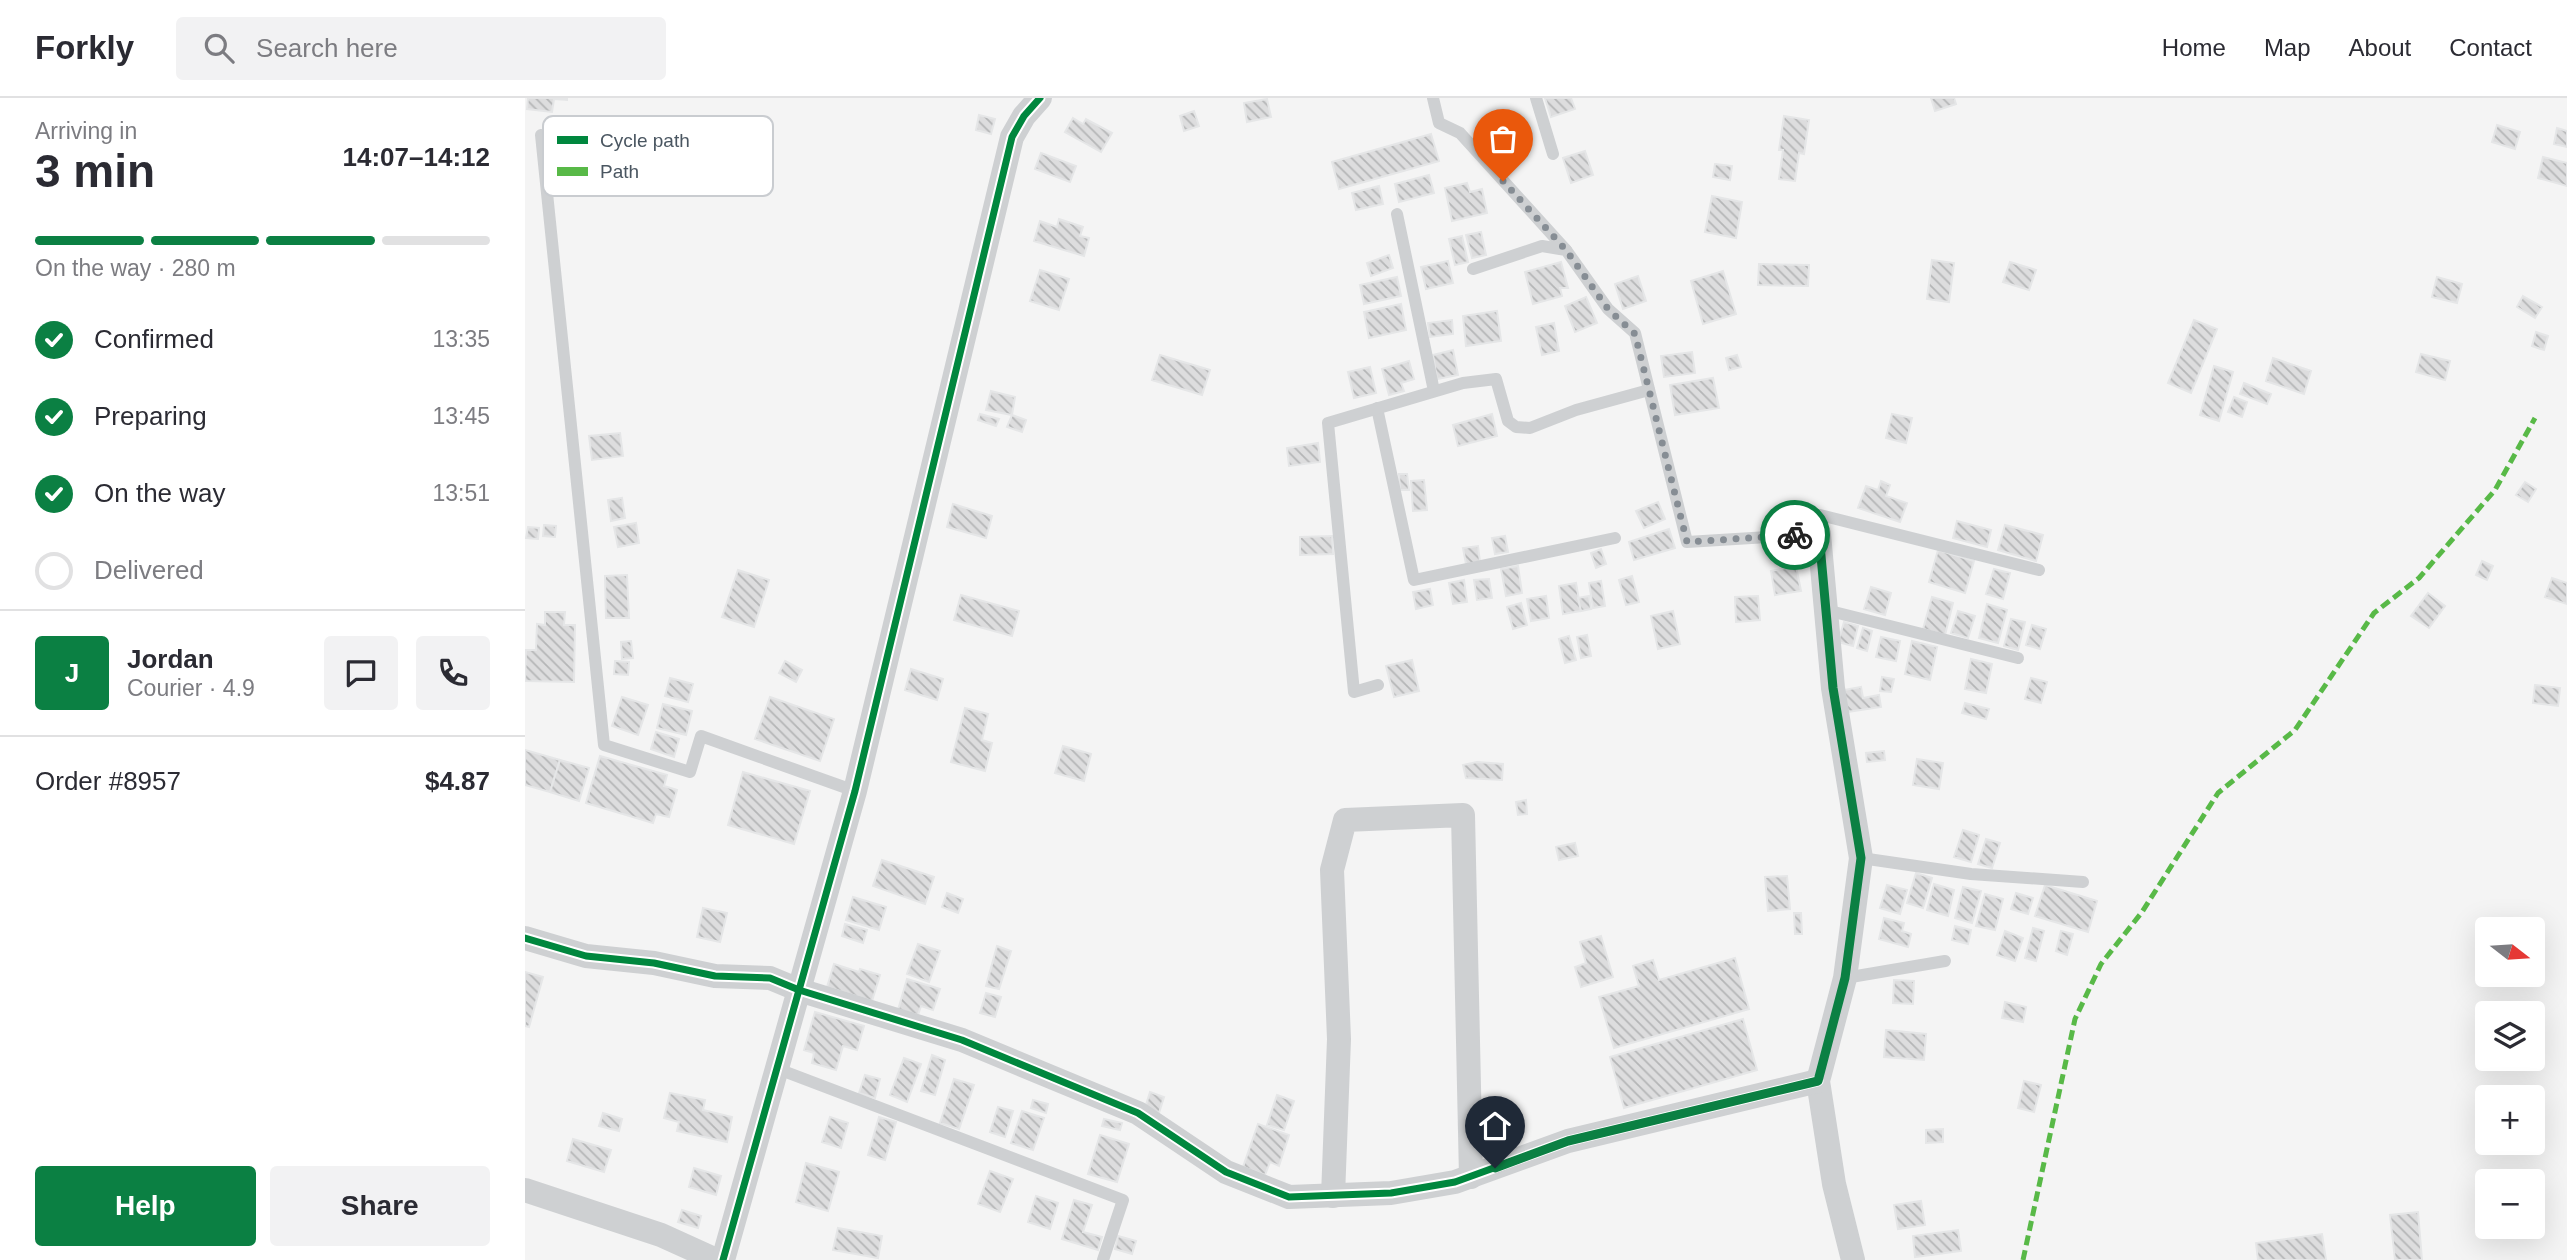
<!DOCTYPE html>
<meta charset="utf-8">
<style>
body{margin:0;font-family:Arial,sans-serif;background:#f2f2f3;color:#2b2b33;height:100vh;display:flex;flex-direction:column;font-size:26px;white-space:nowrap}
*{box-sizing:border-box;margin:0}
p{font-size:23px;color:#7c7c81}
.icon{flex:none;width:38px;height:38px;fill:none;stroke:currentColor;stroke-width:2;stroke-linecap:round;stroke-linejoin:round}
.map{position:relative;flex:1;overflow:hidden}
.side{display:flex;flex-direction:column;background:#fff;width:525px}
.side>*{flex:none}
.needle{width:46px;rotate:107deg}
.controls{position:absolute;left:1950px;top:819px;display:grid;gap:14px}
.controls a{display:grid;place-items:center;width:70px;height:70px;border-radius:7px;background:#fff;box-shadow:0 7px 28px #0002;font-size:35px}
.pin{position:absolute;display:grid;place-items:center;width:60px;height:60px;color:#fff;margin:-72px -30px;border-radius:50% 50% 50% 0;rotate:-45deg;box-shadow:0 0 7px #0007}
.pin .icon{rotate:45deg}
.courier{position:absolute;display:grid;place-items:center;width:70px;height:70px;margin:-35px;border:5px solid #0b8043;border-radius:50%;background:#fff;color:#222;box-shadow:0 2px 9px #0007}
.head em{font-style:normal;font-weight:600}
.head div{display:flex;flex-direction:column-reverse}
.head{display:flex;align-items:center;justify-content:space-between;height:119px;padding:0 35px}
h1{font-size:46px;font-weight:600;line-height:52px}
.bar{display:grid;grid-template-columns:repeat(4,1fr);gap:10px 7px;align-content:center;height:84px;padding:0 35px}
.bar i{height:9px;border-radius:5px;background:#e1e1e2}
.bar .selected{background:#0b8043}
.bar p{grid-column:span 4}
.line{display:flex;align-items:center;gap:18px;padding:0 35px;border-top:2px solid #e1e1e2}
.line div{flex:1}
.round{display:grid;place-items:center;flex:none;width:74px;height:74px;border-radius:7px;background:#f2f2f3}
ol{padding:0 35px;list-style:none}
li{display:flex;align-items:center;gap:21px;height:77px}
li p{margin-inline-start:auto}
li .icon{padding:7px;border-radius:50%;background:#0b8043;color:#fff;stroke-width:4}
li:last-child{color:#7c7c81}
li i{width:38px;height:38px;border:4px solid #e1e1e2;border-radius:50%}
.primary-button{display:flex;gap:14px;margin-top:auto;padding:14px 35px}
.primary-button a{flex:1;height:80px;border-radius:7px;background:#0b8043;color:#fff;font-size:28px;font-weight:600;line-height:80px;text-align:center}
.primary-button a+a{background:#f2f2f3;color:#2b2b33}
header{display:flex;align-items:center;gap:42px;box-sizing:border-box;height:98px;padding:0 35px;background:#fff;border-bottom:2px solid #e1e1e2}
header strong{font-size:33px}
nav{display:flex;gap:38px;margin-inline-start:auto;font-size:24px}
.search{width:490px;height:63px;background:#f2f2f3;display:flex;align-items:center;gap:18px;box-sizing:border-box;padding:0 24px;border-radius:7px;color:#7c7c81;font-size:26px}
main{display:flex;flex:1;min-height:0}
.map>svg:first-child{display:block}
.building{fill:url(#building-back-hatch);stroke:#e5e6e7;stroke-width:2}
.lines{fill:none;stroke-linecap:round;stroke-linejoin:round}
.service{stroke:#ced0d2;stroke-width:12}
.minor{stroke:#ced0d2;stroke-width:24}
.quiet{stroke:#58b947;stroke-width:5;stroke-dasharray:10 5;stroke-linecap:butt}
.cycleway-casing{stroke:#fff;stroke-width:11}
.cycleway{stroke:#00873e;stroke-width:7}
.done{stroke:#868d94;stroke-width:7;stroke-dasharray:0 12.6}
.route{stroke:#0b8043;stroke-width:9}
.key{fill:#fff;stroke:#c9ccd0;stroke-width:2}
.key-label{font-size:19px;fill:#4a5661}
</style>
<header>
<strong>Forkly</strong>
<div class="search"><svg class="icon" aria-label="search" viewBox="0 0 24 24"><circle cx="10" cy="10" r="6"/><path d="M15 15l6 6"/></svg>Search here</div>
<nav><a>Home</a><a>Map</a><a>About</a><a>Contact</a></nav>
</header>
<main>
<section class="side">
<div class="head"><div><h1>3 min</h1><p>Arriving in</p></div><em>14:07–14:12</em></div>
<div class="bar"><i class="selected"></i><i class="selected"></i><i class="selected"></i><i></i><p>On the way · 280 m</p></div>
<ol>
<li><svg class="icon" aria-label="check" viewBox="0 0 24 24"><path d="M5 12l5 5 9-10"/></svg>Confirmed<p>13:35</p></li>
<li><svg class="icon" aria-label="check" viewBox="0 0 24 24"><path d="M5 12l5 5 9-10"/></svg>Preparing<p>13:45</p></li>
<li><svg class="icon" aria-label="check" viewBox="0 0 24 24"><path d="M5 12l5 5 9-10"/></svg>On the way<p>13:51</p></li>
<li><i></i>Delivered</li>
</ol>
<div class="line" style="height:126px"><b class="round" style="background:#0b8043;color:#fff">J</b><div><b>Jordan</b><p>Courier · 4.9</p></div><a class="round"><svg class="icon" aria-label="chat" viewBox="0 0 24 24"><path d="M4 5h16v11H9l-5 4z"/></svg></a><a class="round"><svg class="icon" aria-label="phone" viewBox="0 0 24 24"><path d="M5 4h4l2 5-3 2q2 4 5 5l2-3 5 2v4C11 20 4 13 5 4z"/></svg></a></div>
<div class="line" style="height:91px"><div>Order #8957</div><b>$4.87</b></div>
<div class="primary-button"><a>Help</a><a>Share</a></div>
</section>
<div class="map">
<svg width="2042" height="1162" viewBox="0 0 2042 1162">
<defs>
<pattern id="building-back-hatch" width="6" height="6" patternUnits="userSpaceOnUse" patternTransform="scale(1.75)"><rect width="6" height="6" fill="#ddddde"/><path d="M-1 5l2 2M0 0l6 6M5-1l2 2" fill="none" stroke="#b5b6b7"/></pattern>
</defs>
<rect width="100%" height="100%" fill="#f4f4f4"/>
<!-- building -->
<g class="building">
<polygon points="3,0 42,0 42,2 29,1 27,14 2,11"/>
<polygon points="1020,0 1046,0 1050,11 1026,19"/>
<polygon points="1406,0 1429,0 1431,6 1410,13"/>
<polygon points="742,1 746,19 722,24 719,5"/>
<polygon points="669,13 674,28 659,33 655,18"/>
<polygon points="454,17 470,21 466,36 451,32"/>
<polygon points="1259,18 1284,22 1279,56 1274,55 1270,83 1254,81 1258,52 1254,52"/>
<polygon points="548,20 558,26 561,21 587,35 576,54 540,34"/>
<polygon points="1972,27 1995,34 1990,51 1967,44"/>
<polygon points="2032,30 2042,33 2042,49 2029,46"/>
<polygon points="906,36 914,63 814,91 807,64"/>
<polygon points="1060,53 1068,77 1046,85 1038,60"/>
<polygon points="516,55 551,68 545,84 510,71"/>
<polygon points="2018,59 2042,65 2042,88 2013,80"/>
<polygon points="1190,66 1207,68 1205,82 1188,79"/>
<polygon points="904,77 909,95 874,104 870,86"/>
<polygon points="942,85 945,94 957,91 962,115 927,123 920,90"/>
<polygon points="854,88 858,106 831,112 827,95"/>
<polygon points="1187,98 1217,104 1211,140 1180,134"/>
<polygon points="534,121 558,129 555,138 564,140 559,158 509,143 515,123 532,129"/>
<polygon points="956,134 961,157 947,160 941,137"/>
<polygon points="937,138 943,164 930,167 924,141"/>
<polygon points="864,157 868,170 846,178 842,165"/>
<polygon points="1407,162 1429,165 1424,204 1402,201"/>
<polygon points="923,163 928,185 901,191 896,169"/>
<polygon points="1036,164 1043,190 1035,190 1037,198 1008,206 1000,174"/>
<polygon points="1485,164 1511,172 1504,192 1478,184"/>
<polygon points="1234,166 1284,167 1283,188 1233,187"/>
<polygon points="515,172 544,181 534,212 505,203"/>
<polygon points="1198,173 1211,216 1178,226 1166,183"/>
<polygon points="1113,178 1121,203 1098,211 1090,186"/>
<polygon points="872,179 876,198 839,206 835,187"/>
<polygon points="1912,179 1937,186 1932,205 1907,199"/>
<polygon points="1998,198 2017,209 2010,220 1992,209"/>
<polygon points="1061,199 1072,225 1050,234 1040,208"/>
<polygon points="876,206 881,232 844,240 839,214"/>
<polygon points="972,213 976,243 941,248 938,218"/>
<polygon points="927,222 928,236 905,239 903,225"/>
<polygon points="1669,222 1692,231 1666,295 1643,285"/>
<polygon points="1029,225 1034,253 1017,257 1011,229"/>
<polygon points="2011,234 2023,238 2019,252 2007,248"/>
<polygon points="928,252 933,277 912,281 908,257"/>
<polygon points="1167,254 1170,275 1139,279 1136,258"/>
<polygon points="1896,256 1925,263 1920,282 1891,274"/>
<polygon points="635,257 685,272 677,297 627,282"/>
<polygon points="1212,257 1216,269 1204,272 1201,260"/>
<polygon points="1748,260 1786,273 1779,296 1741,283"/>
<polygon points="884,263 889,281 876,285 879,293 864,297 857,271"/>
<polygon points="1689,268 1708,274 1694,323 1675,317"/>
<polygon points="845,269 851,295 829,300 823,274"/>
<polygon points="1188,280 1194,310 1150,317 1145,287"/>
<polygon points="1719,285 1746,296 1742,306 1715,296"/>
<polygon points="466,293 490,299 487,317 461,312"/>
<polygon points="1709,299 1722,304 1717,319 1703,314"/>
<polygon points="455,316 474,321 471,328 453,322"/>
<polygon points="967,316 972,338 933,348 928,327"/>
<polygon points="1367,316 1387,320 1381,345 1361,340"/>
<polygon points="487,317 501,322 497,334 482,329"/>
<polygon points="95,335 98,358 67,362 64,338"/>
<polygon points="793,345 795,364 764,368 762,350"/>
<polygon points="874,376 882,376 884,392 875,392"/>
<polygon points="899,382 902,412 888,413 886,383"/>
<polygon points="1356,383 1365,387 1361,398 1382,405 1375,424 1333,410 1341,388 1353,392"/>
<polygon points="2000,384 2011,391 2003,404 1991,397"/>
<polygon points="97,400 100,420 86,423 83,402"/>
<polygon points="1133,404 1140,421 1119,430 1111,413"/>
<polygon points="428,406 467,418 461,440 422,429"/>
<polygon points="1432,423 1466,432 1462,449 1428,440"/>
<polygon points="111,425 114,445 93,449 89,429"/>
<polygon points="19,427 31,428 30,439 18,438"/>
<polygon points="1480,427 1518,437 1511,463 1473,452"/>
<polygon points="3,429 14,430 13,441 1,440"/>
<polygon points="1144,431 1150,450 1109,462 1104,444"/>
<polygon points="807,438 808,456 775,457 775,439"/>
<polygon points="980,438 983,454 970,456 967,440"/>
<polygon points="953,448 955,464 941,466 938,450"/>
<polygon points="1076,451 1081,466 1071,470 1066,455"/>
<polygon points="1413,452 1449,463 1440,495 1404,484"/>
<polygon points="1957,463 1968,468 1962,482 1951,477"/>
<polygon points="993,468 997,495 981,498 976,471"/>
<polygon points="1271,468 1276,493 1250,497 1246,473"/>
<polygon points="1469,471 1485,475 1478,501 1461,496"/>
<polygon points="213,472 244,482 229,529 197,519"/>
<polygon points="102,477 104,520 81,520 80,478"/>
<polygon points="1107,478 1114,504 1101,507 1094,482"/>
<polygon points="2027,480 2042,485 2042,506 2020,499"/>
<polygon points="964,481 967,500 952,502 949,482"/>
<polygon points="939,482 942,504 928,506 924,485"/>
<polygon points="1076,483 1080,508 1068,510 1064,485"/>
<polygon points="1051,485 1056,513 1038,516 1034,488"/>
<polygon points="1346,489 1366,495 1360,517 1339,511"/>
<polygon points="905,491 908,507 891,511 888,494"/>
<polygon points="1903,495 1920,508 1904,530 1886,518"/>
<polygon points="436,497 494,513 487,538 429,522"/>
<polygon points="1021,498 1024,520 1006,523 1002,501"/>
<polygon points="1064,498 1066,511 1056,513 1053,500"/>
<polygon points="1233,498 1235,522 1211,524 1210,499"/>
<polygon points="1407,499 1428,505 1420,537 1398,531"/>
<polygon points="996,505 1002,527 988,531 982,509"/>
<polygon points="1462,506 1482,512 1473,545 1454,540"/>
<polygon points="1148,513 1155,546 1133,551 1126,518"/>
<polygon points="1433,513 1450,518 1443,540 1426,535"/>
<polygon points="20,514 40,514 39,527 50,527 49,584 0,583 1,552 11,552 12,526 20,527"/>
<polygon points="1486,521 1500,524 1493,552 1479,548"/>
<polygon points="1319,524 1333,528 1328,548 1313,544"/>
<polygon points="1507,527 1521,531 1515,551 1501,547"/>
<polygon points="1338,530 1347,533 1342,553 1332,550"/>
<polygon points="1062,537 1066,558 1056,560 1052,539"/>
<polygon points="1044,538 1051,562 1040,565 1034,541"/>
<polygon points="1356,539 1375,543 1371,563 1351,559"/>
<polygon points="106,543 108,560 97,561 96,544"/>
<polygon points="1387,543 1412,549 1405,582 1380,576"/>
<polygon points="1446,561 1467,566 1461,595 1440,591"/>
<polygon points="887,562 894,593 869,599 861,568"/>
<polygon points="90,563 104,564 103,577 89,576"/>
<polygon points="260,563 277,572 271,584 254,575"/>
<polygon points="386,571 418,581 412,602 380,592"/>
<polygon points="1357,579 1369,581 1366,594 1355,593"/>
<polygon points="145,580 168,586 163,604 140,598"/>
<polygon points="1506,580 1522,584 1516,605 1500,601"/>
<polygon points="2010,587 2035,590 2033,608 2008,605"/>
<polygon points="1336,589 1338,600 1354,597 1356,609 1322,614 1319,592"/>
<polygon points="97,599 123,607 113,637 87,628"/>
<polygon points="245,599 309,621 295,663 230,641"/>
<polygon points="1440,605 1464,611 1461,621 1437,615"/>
<polygon points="138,606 167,613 161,637 132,630"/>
<polygon points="440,610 463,616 457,642 467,645 460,673 426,664"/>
<polygon points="131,634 154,641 149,659 126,651"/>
<polygon points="538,648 566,656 559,683 530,675"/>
<polygon points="0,652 35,662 25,694 0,687"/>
<polygon points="1359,653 1360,662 1342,664 1341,655"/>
<polygon points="75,658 142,677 139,688 152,692 144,719 131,716 128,725 61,705"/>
<polygon points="1392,661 1418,665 1414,691 1388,687"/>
<polygon points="35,662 64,670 54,703 25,694"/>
<polygon points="952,664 978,666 977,682 941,680 938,667"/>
<polygon points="218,674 285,693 269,746 203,727"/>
<polygon points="1001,702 1002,716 993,717 991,704"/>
<polygon points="1438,732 1454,737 1446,764 1429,759"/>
<polygon points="1461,741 1475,745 1467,770 1453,766"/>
<polygon points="1050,745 1053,758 1034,762 1031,749"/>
<polygon points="357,762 409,779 400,806 348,788"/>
<polygon points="1391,775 1407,780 1398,810 1382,805"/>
<polygon points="1262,778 1265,811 1243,813 1240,779"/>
<polygon points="1409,786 1429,792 1423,818 1402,812"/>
<polygon points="1362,787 1382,792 1375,816 1355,810"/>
<polygon points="1520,787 1572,803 1563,834 1510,818"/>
<polygon points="1438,789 1456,793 1447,825 1430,820"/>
<polygon points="422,795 438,801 433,815 417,809"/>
<polygon points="1491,795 1508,800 1503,816 1486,811"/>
<polygon points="1460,796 1478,801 1470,832 1451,828"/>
<polygon points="328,799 361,809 354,832 321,822"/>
<polygon points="178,810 202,815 195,844 172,839"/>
<polygon points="1269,815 1276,815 1277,836 1270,836"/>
<polygon points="1359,820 1379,825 1377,833 1386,836 1383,849 1354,841"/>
<polygon points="320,826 342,832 338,845 317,838"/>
<polygon points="1430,828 1446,832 1443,846 1427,842"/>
<polygon points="1508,830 1519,833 1511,863 1500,860"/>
<polygon points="1480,833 1498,840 1490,863 1472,857"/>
<polygon points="1536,833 1548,836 1542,857 1531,853"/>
<polygon points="1076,838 1088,879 1056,889 1050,869 1061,865 1055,844"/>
<polygon points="393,846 415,853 404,884 382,876"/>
<polygon points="472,848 486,853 474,891 461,888"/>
<polygon points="1210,860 1224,911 1089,950 1074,899 1114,888 1108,868 1128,862 1134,882"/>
<polygon points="309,866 334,874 335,871 355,877 347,903 302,889"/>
<polygon points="0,874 18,879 4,929 0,928"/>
<polygon points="382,881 415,891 408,912 396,908 393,917 373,912"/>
<polygon points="1369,882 1389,883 1388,906 1368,905"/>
<polygon points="461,895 476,899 470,919 455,915"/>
<polygon points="1480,904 1501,909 1498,924 1477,920"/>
<polygon points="290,914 339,928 332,952 318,948 311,972 287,965 289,955 279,952"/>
<polygon points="1218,921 1232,972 1099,1010 1085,959"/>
<polygon points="1361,932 1401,936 1399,962 1359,959"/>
<polygon points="407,957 420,962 410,997 396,993"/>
<polygon points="379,960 396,966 382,1004 365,997"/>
<polygon points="340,977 355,981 350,1000 334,995"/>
<polygon points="429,981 449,987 434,1031 415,1025"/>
<polygon points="1499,983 1516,987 1509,1014 1493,1010"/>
<polygon points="625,994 639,999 634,1015 620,1010"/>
<polygon points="145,995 180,1002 178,1012 207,1019 202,1044 152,1033 154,1024 139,1020"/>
<polygon points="752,997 769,1003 759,1032 742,1027"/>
<polygon points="508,1002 523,1006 521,1015 506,1010"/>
<polygon points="473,1009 488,1013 480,1039 465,1034"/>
<polygon points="497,1013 519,1020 508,1052 486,1045"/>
<polygon points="78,1015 97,1021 94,1033 74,1028"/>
<polygon points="305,1019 323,1025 316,1050 297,1044"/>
<polygon points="354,1019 371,1024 360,1062 343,1057"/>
<polygon points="579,1021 597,1025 595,1032 577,1028"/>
<polygon points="733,1026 764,1037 754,1068 745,1064 740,1077 718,1069"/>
<polygon points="1418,1031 1418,1044 1401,1045 1401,1032"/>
<polygon points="575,1037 604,1046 592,1084 563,1076"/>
<polygon points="48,1041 86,1052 79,1074 42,1063"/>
<polygon points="281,1065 314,1074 303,1113 271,1104"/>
<polygon points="169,1070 196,1078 191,1097 164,1089"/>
<polygon points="465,1073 488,1081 475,1114 453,1106"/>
<polygon points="511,1098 533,1105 525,1131 503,1124"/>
<polygon points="549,1102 567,1107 558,1134 577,1139 573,1152 537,1141"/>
<polygon points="1396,1103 1400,1127 1373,1131 1369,1107"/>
<polygon points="157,1112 176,1118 173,1130 153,1124"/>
<polygon points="1893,1114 1897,1162 1870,1162 1865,1117"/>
<polygon points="313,1130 357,1138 353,1160 308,1152"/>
<polygon points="1433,1132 1436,1153 1390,1159 1388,1138"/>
<polygon points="1797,1136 1801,1162 1733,1162 1731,1145"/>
<polygon points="593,1138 611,1143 607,1156 590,1151"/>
</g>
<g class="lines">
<!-- service -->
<g class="service">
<polyline points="908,0 914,25 935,35 1041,152"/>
<polyline points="1011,0 1028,56"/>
<polyline points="16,37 79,647 165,674 176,638 330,693"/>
<polyline points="872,116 909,293"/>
<polyline points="948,171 1017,148 1041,152 1083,211 1110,235 1162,444 1294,436 1295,417 1514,472"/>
<polyline points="852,310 889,482 1090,440"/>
<polyline points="1301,512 1493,560"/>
<polyline points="853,587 829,594 803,325 938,285 971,281 983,323 991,329 1005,330 1051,312 1124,292"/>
<polyline points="1336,760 1446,776 1558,784"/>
<polyline points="1320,880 1420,863"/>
<polyline points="253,971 598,1102 578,1162"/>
</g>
<!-- minor -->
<g class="minor">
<polyline points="1294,436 1308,590 1336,760 1320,880 1293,983 1309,1086 1328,1162"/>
<polyline points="0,840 61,858 129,865 190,878 245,880 274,892 437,942 613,1015 701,1074 764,1099 866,1095 930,1084 1043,1043 1293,983"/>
<polyline points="0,1092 136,1137 191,1162"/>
<polyline points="808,1098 814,941 807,772 820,722 938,717 946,1079"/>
<polyline points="198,1162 330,693 487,39 499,18 515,0"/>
</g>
<!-- quiet -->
<polyline class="quiet" points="1498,1162 1550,921 1576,866 1617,814 1693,695 1770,632 1849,515 1894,480 1970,392 2010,320"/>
<!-- cycleway casing -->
<g class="cycleway-casing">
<g id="cycleway">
<polyline points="0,840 61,858 129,865 190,878 245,880 274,892 437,942 613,1015 701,1074 764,1099 866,1095 930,1084 1043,1043 1293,983"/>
<polyline points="198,1162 330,693 487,39 499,18 515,0"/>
</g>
</g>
<!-- cycleway -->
<use href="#cycleway" class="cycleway"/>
</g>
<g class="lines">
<!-- done -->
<polyline class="done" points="978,83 1041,152 1083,211 1110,236 1162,444 1270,437"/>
<!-- route -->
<polyline class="route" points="970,1070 1043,1043 1293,983 1320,880 1336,760 1308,590 1294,436 1270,437"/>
</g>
<!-- legend -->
<rect x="18" y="18" width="230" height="80" rx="10" class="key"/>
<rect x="32" y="38" width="31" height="8" fill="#00873e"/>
<rect x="32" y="69" width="31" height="9" fill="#58b947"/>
<g class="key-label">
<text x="75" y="49">Cycle path</text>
<text x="75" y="80">Path</text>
</g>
</svg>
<div class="controls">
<a><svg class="needle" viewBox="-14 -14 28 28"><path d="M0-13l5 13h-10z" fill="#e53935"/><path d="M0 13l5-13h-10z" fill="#7c7c81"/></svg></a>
<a><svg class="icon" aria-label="layers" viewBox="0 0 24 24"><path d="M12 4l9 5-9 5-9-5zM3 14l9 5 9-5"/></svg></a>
<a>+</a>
<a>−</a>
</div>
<div class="pin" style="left:978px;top:83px;background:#ea580c"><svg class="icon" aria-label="bag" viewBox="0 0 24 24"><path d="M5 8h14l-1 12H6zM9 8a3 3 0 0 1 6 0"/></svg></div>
<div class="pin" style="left:970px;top:1070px;background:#1f2937"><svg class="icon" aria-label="home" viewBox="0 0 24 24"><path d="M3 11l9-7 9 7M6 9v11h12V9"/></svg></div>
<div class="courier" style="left:1270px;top:437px"><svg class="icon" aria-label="bike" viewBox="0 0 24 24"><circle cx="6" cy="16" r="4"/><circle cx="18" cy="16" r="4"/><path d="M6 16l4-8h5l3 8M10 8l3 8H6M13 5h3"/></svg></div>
</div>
</main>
